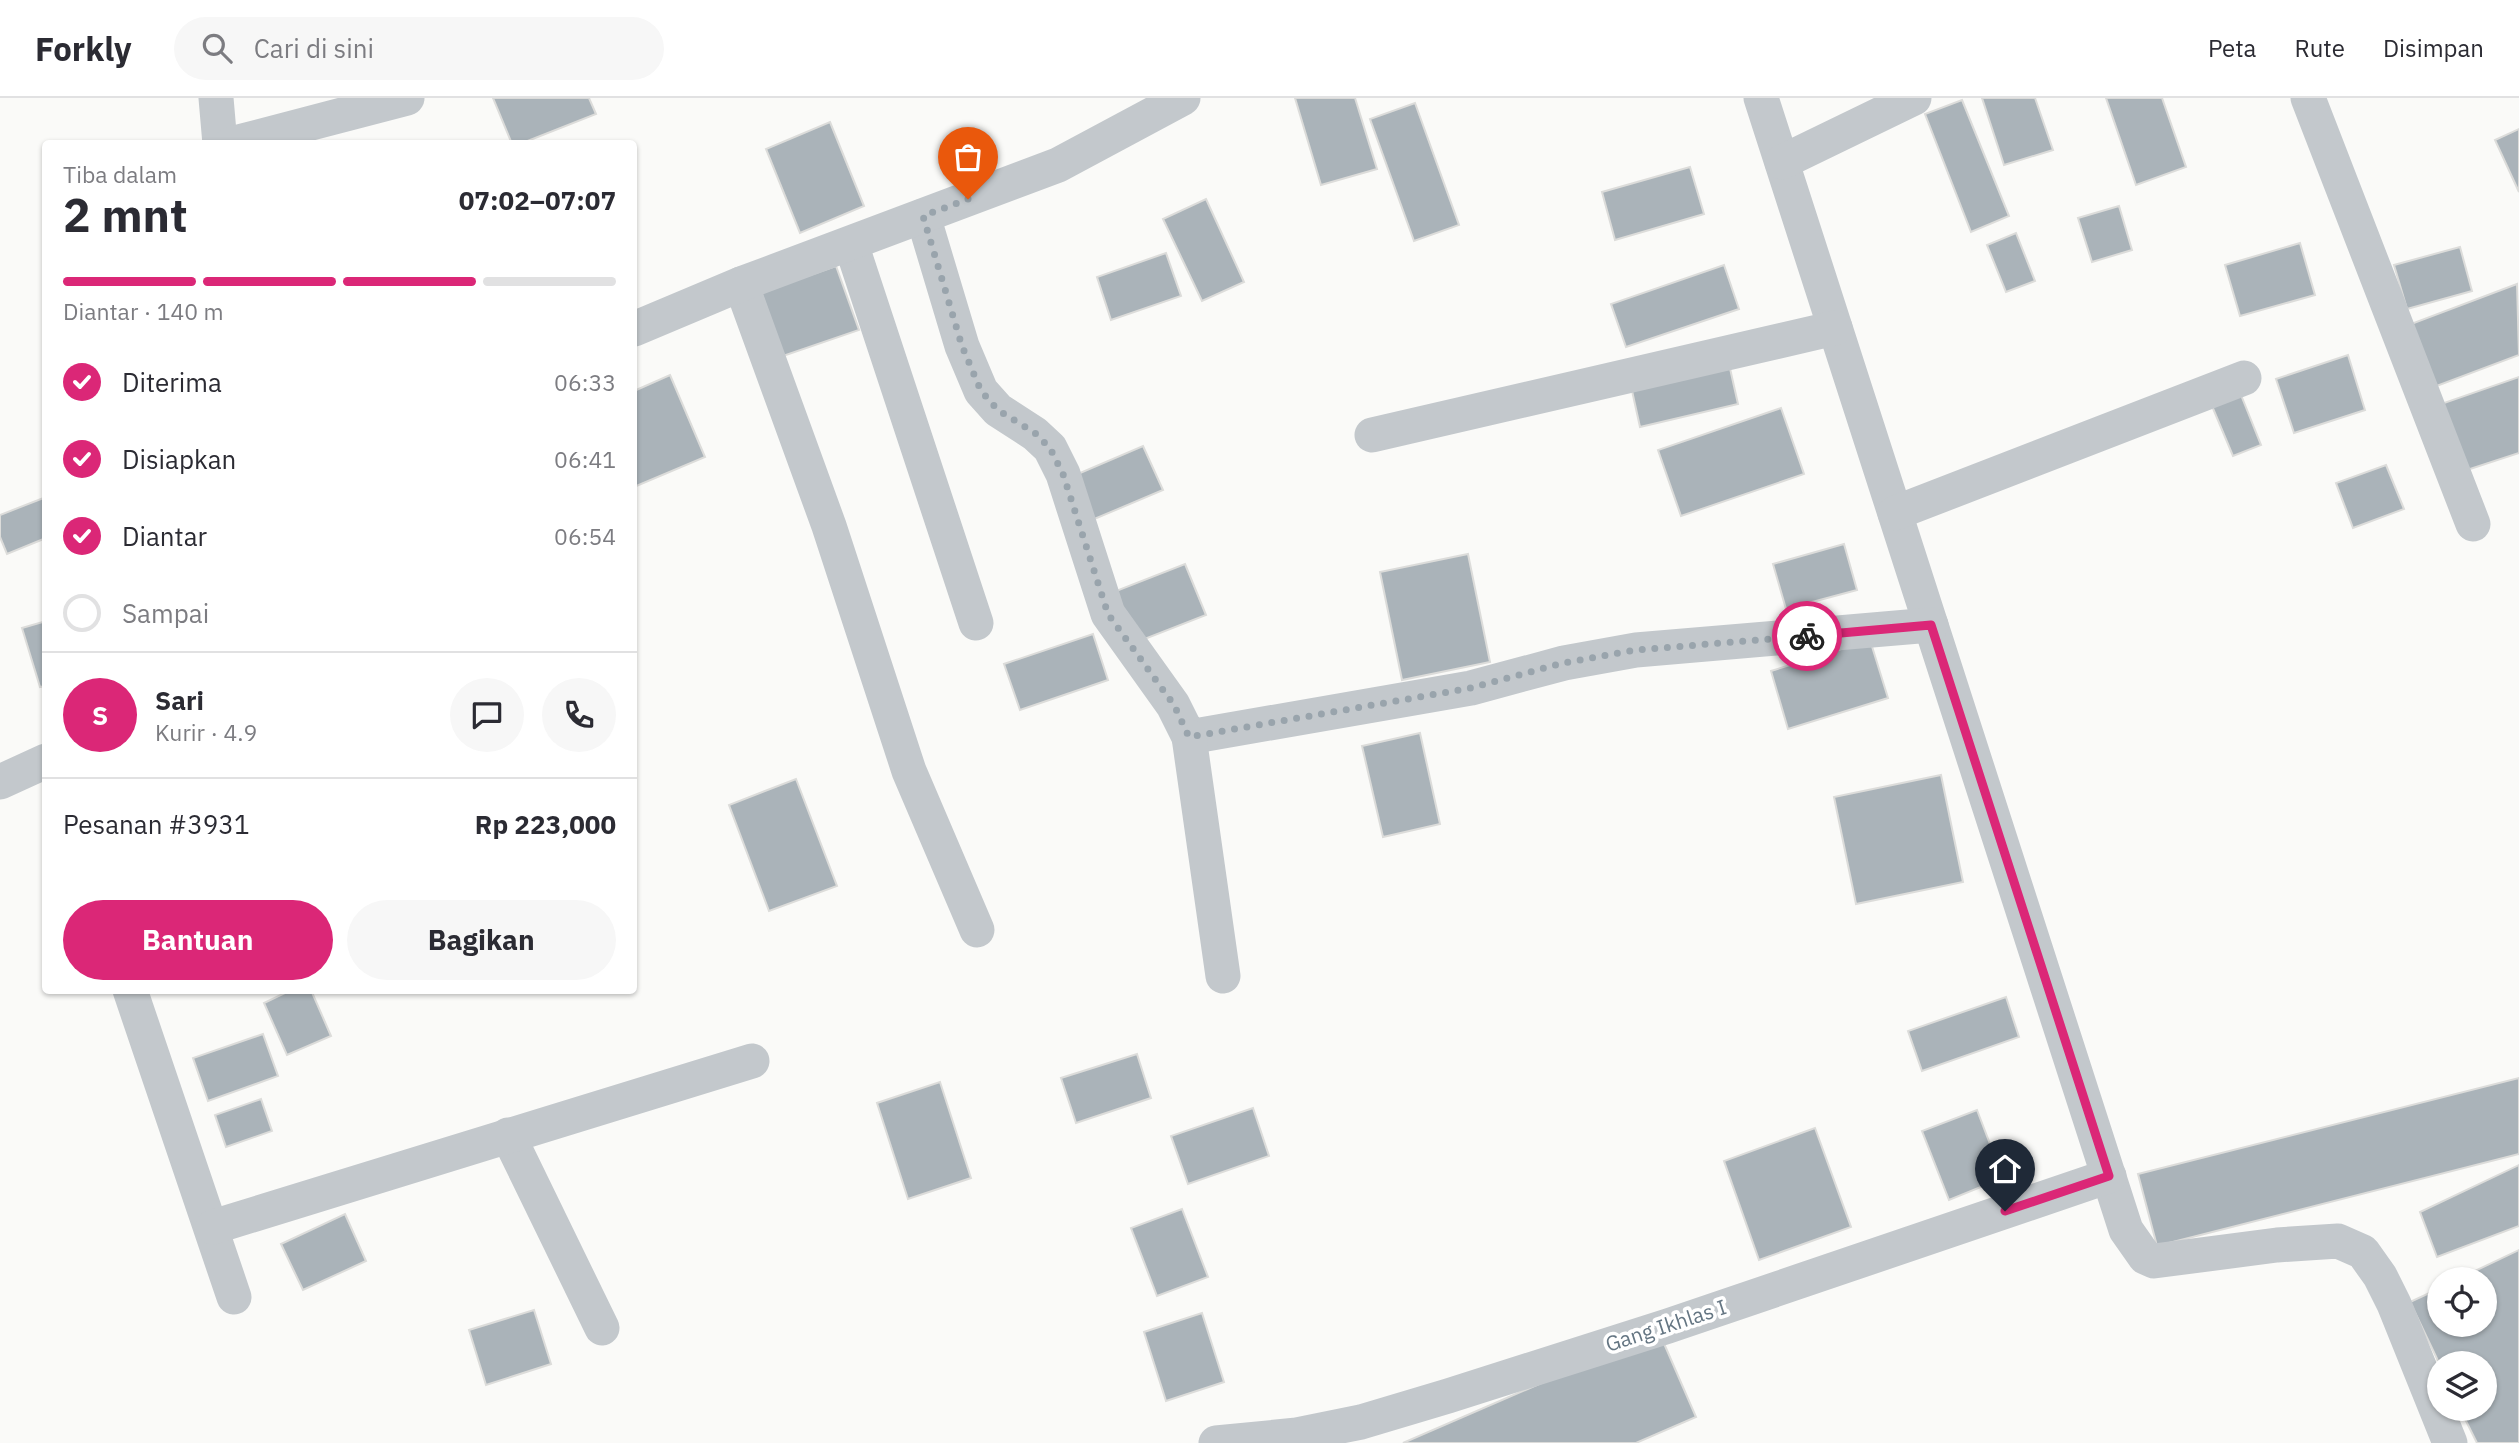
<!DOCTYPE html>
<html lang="id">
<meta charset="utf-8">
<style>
body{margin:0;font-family:"IBM Plex Sans",sans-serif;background:#f7f7f7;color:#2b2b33;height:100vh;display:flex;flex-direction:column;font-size:26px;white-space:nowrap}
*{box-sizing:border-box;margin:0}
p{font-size:23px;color:#7c7c81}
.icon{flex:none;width:38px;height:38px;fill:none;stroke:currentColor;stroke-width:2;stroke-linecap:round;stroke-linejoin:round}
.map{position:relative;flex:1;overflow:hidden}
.details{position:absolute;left:42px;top:42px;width:595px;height:854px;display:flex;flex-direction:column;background:#fff;border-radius:7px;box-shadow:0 2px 5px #0004}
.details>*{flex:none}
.tools{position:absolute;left:2427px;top:1169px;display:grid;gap:14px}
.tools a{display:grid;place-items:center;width:70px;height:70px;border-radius:50%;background:#fff;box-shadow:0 2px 5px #0004;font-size:35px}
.pin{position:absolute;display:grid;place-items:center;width:60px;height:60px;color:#fff;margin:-72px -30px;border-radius:50% 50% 50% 0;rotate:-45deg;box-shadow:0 0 7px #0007}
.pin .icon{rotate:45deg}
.courier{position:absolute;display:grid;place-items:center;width:70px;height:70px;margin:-35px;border:5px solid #db2777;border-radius:50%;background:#fff;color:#222;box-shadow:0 2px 9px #0007}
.headline em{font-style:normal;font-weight:800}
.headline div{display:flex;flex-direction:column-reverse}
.headline{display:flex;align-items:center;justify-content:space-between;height:119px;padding:0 21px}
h1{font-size:46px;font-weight:800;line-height:52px}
.bar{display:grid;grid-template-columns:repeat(4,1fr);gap:10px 7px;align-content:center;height:84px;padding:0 21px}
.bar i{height:9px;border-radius:5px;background:#e1e1e2}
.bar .current{background:#db2777}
.bar p{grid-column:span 4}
.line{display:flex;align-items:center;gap:18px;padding:0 21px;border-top:2px solid #e1e1e2}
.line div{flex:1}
.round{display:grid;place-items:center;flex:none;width:74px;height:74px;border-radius:37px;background:#f7f7f7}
ol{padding:0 21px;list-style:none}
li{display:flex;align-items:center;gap:21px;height:77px}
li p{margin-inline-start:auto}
li .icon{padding:7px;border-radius:50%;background:#db2777;color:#fff;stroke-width:4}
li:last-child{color:#7c7c81}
li i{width:38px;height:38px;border:4px solid #e1e1e2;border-radius:50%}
.action{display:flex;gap:14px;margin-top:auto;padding:14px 21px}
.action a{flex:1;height:80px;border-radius:42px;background:#db2777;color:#fff;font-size:28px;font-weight:800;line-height:80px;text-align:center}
.action a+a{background:#f7f7f7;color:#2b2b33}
header{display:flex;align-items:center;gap:42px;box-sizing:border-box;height:98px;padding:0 35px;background:#fff;border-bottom:2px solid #e1e1e2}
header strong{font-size:33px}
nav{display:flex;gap:38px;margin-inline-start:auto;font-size:24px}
.search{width:490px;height:63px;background:#f7f7f7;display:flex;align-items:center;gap:18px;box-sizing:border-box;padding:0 24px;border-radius:38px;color:#7c7c81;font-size:26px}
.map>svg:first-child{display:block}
.building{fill:#aab3b9;stroke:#dcdcda;stroke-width:2}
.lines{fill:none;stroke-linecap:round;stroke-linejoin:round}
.minor{stroke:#c3c8cc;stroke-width:35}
.done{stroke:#99a4ac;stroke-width:7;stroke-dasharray:0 12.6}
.route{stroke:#db2777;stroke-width:9}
.labels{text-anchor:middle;stroke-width:7;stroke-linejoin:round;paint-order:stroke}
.street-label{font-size:21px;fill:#657683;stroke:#fff}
</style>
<header>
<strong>Forkly</strong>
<div class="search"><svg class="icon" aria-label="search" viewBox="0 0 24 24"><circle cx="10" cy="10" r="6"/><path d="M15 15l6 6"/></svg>Cari di sini</div>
<nav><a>Peta</a><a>Rute</a><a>Disimpan</a></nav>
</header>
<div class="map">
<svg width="2519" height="1345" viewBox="0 0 2519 1345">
<rect width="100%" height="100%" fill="#fafaf8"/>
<!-- building -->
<g class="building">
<polygon points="493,0 589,0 596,16 520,46 512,46"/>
<polygon points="1295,0 1355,0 1377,71 1321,87"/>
<polygon points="1982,0 2035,0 2053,52 2004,67"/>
<polygon points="2106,0 2162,0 2186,69 2136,87"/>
<polygon points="1962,2 2009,118 1971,134 1925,16"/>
<polygon points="1415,5 1459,127 1414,143 1370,21"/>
<polygon points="830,24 864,108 800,135 766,51"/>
<polygon points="2519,31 2519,94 2495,42"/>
<polygon points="1690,69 1704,116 1615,142 1602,94"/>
<polygon points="1206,101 1244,184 1202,203 1163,121"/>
<polygon points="2119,108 2132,152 2092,164 2078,120"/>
<polygon points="2016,135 2035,183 2006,194 1987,147"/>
<polygon points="2300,145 2315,197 2240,218 2225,167"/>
<polygon points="2460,149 2472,193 2407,211 2394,167"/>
<polygon points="1166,155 1181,198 1111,222 1097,179"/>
<polygon points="1724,167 1739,211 1626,249 1611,206"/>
<polygon points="836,168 859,232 783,258 761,194"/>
<polygon points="2517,186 2519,257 2434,289 2411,226"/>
<polygon points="1727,257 1738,306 1640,329 1629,279"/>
<polygon points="2348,257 2365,312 2294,335 2276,281"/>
<polygon points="670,277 705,359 634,389 634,293"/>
<polygon points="2519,279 2519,355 2464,373 2441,306"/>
<polygon points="2241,297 2261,347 2233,358 2212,308"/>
<polygon points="1781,310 1804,376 1681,418 1658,352"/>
<polygon points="1143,348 1163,392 1092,422 1073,378"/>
<polygon points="2386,367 2404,411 2353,430 2336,385"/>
<polygon points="46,399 46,440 7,456 0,439 0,417"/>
<polygon points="1844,446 1857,492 1786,511 1773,466"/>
<polygon points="1468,456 1490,564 1402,582 1380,474"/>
<polygon points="1185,466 1206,517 1137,544 1116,493"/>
<polygon points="46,523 46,588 40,589 22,530"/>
<polygon points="1093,536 1108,582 1020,612 1004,566"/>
<polygon points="1870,542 1888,600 1788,631 1771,573"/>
<polygon points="1420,635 1440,726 1383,739 1362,648"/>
<polygon points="1941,677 1963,784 1856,806 1834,699"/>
<polygon points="796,681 837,788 769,813 729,707"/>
<polygon points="291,892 311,892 331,938 287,957 264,905"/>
<polygon points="2006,899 2019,939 1922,973 1908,933"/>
<polygon points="263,936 278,978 208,1003 193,960"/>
<polygon points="1137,956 1151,1000 1076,1025 1061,980"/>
<polygon points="2519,980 2519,1056 2157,1148 2138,1076"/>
<polygon points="940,984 971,1080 908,1101 877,1005"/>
<polygon points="261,1001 272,1033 226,1049 215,1017"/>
<polygon points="1253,1010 1269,1058 1188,1086 1171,1038"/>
<polygon points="1977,1012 2003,1080 1949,1102 1922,1033"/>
<polygon points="1815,1030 1851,1129 1759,1162 1724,1063"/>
<polygon points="2519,1067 2519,1128 2437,1159 2420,1114"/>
<polygon points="1182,1111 1208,1179 1157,1198 1131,1130"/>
<polygon points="345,1116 366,1163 303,1192 281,1146"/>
<polygon points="2519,1152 2519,1345 2477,1345 2460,1311 2485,1311 2485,1265 2440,1267 2410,1204 2440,1190 2440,1227 2485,1227 2485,1181 2458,1181"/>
<polygon points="534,1212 551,1266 486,1287 469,1232"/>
<polygon points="1202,1215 1224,1284 1166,1303 1144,1234"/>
<polygon points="1659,1234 1696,1319 1636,1345 1403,1345"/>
</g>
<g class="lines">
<!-- minor -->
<g class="minor">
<polyline points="216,0 220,46"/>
<polyline points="1761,0 2126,1132 2145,1159 2154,1163 2277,1147 2338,1143 2363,1154 2380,1178 2394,1206 2450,1345"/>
<polyline points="2308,0 2473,426"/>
<polyline points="231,46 407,0"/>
<polyline points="1782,64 1914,0"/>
<polyline points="923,118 962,248 981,293 998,312 1035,336 1050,350 1063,376 1108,516 1173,607 1189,639 1471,590 1564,565 1636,552 1931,527"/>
<polyline points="851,146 976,525"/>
<polyline points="741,186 829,428 909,673 977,832"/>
<polyline points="634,231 741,186 1058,67 1183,0"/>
<polyline points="1372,337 1835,230"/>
<polyline points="1895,415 2244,280"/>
<polyline points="1189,639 1223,878"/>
<polyline points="0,684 46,663"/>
<polyline points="130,892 234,1199"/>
<polyline points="508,1037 602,1230"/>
<polyline points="213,1129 752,963"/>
<polyline points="1216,1345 1297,1337 1361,1324 1448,1298 1668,1228 2109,1078"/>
</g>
</g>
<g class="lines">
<!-- done -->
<polyline class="done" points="968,101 923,118 962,248 981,293 998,312 1035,335 1050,350 1063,376 1108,516 1174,607 1189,639 1471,590 1563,565 1636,552 1807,538"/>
<!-- route -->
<polyline class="route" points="1807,538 1931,527 2109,1078 2005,1113"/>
</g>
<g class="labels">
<!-- street labels -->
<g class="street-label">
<text transform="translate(1666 1228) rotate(-18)" y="7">Gang Ikhlas I</text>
</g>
</g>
</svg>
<div class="tools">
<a><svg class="icon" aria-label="locate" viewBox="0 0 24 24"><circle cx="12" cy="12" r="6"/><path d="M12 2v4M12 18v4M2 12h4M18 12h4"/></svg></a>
<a><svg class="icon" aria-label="layers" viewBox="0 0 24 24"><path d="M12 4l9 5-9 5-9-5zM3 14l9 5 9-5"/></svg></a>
</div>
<div class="pin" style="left:968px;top:101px;background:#ea580c"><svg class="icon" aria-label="bag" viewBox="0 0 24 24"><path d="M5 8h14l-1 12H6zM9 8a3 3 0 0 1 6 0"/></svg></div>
<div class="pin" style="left:2005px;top:1113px;background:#1f2937"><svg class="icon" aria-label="home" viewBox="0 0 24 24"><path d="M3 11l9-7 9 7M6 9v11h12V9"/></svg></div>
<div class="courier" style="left:1807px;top:538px"><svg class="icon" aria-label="bike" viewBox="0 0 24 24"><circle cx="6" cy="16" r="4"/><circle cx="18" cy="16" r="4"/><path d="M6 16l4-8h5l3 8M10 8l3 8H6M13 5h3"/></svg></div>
<section class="details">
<div class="headline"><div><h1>2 mnt</h1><p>Tiba dalam</p></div><em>07:02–07:07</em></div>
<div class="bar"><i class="current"></i><i class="current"></i><i class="current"></i><i></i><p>Diantar · 140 m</p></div>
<ol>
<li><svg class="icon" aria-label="check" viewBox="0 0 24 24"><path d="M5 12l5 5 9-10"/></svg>Diterima<p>06:33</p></li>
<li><svg class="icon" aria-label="check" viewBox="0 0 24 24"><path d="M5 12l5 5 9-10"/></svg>Disiapkan<p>06:41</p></li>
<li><svg class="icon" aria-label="check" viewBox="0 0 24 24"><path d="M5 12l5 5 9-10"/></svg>Diantar<p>06:54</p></li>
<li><i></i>Sampai</li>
</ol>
<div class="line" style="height:126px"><b class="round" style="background:#db2777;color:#fff">S</b><div><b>Sari</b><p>Kurir · 4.9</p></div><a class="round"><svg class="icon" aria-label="chat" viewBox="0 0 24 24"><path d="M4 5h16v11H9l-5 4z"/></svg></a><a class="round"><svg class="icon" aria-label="phone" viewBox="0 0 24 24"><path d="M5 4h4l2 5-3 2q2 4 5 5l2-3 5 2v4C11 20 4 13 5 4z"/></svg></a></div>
<div class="line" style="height:91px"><div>Pesanan #3931</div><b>Rp 223,000</b></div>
<div class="action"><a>Bantuan</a><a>Bagikan</a></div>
</section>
</div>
